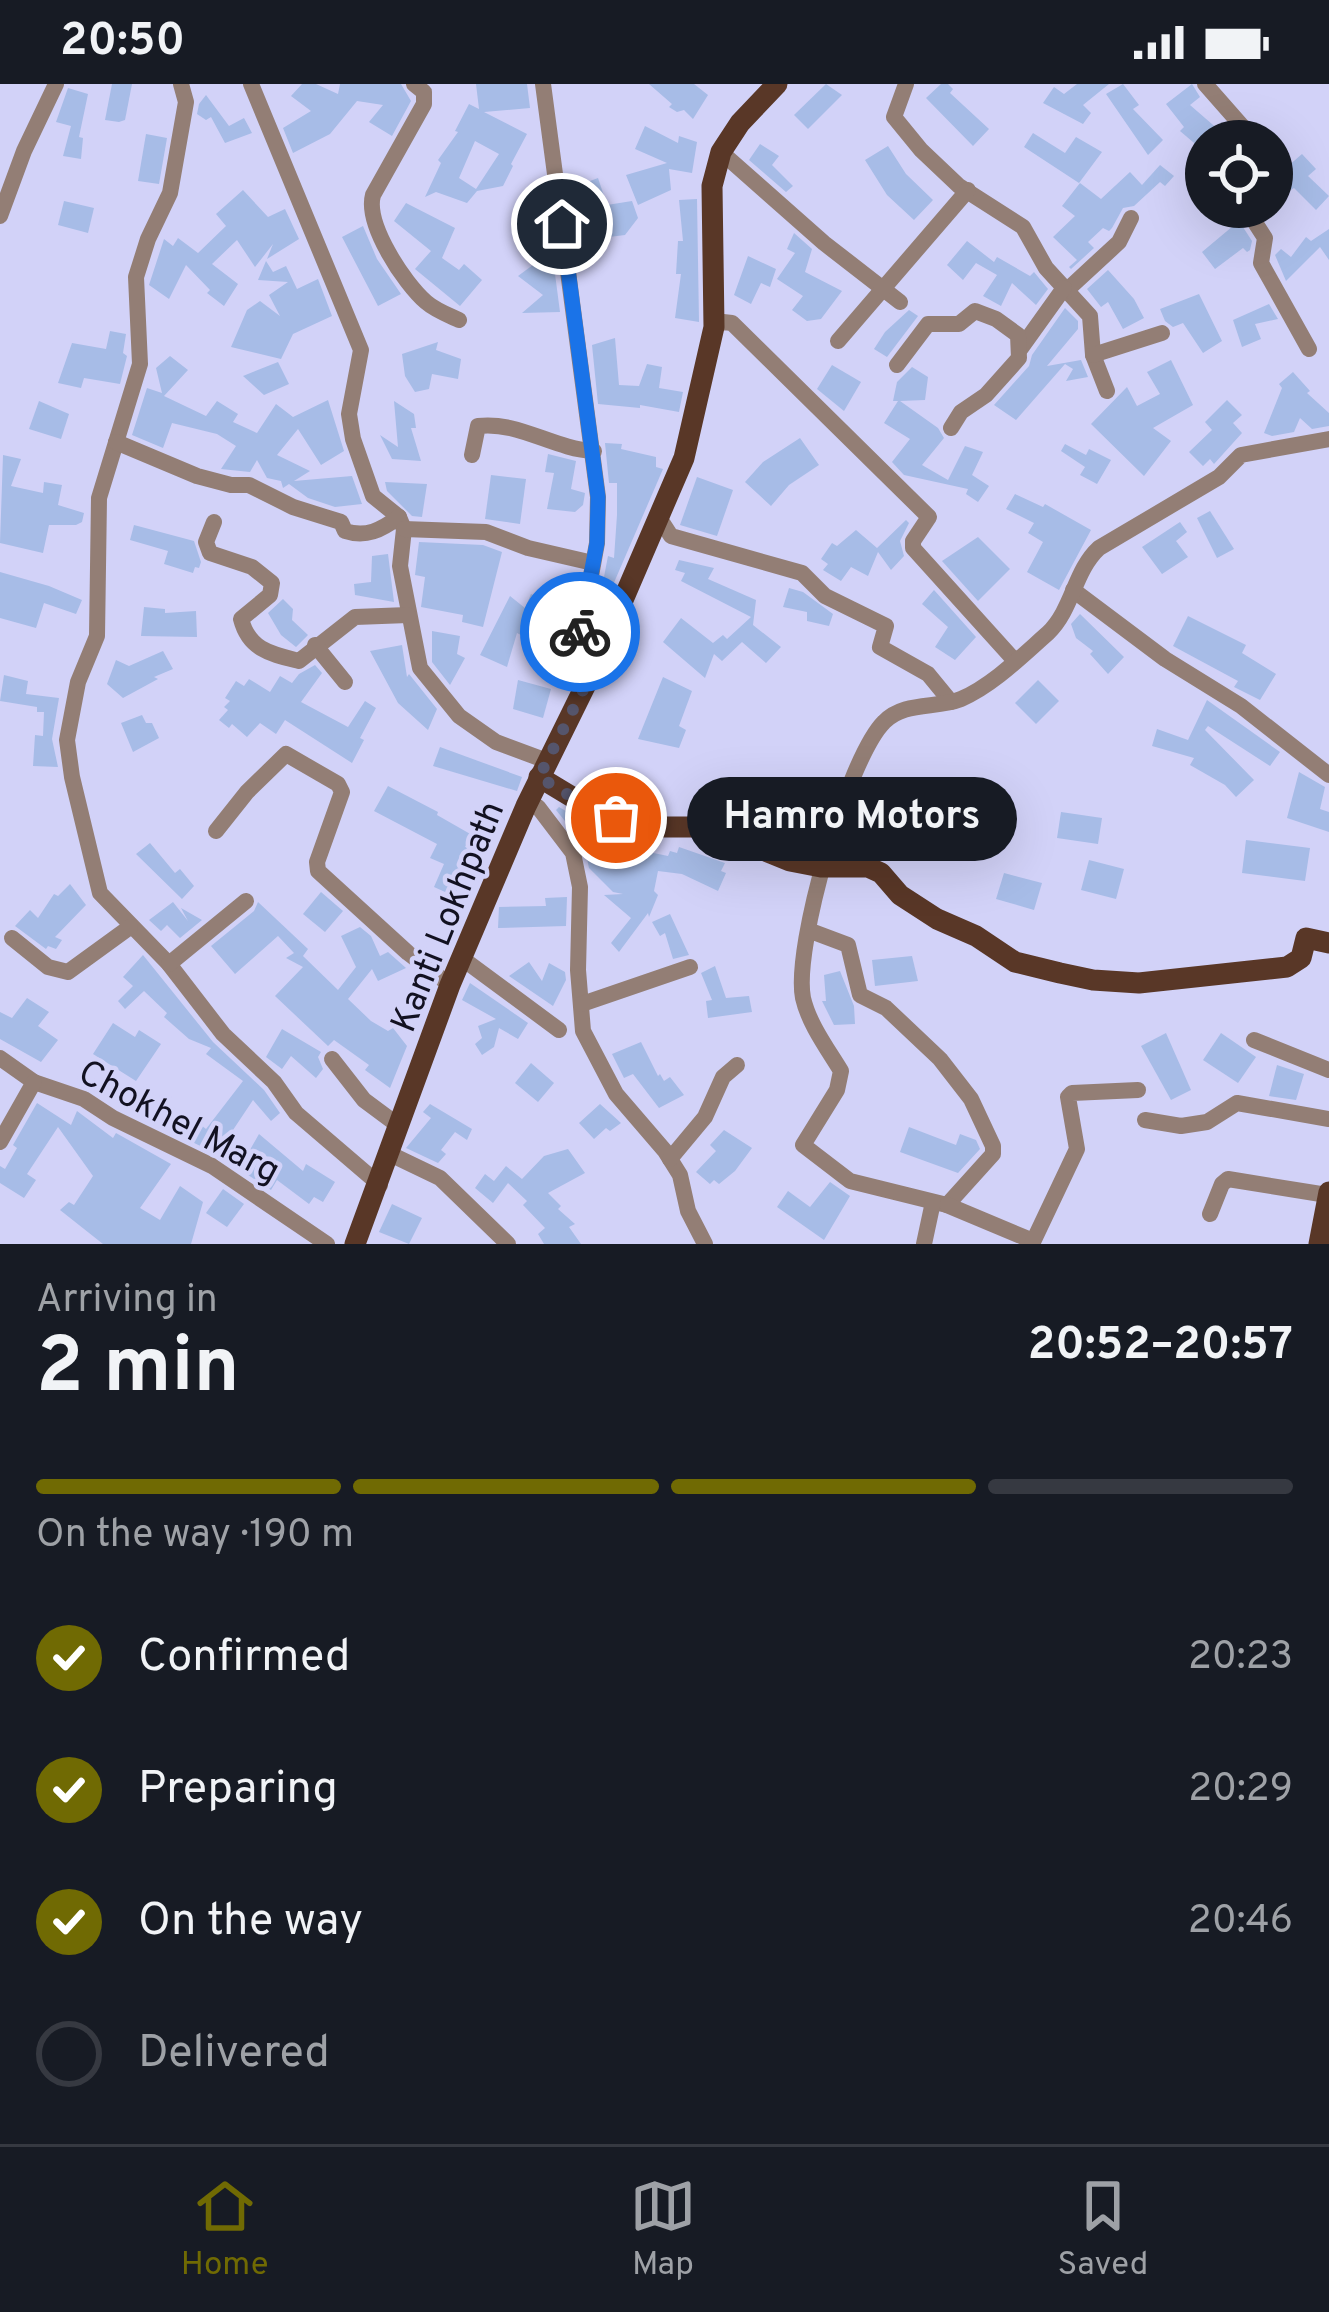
<!DOCTYPE html>
<meta charset="utf-8">
<style>
body{margin:0;font-family:Overpass,sans-serif;background:#20242c;color:#f1f3f6;height:100vh;display:flex;flex-direction:column;font-size:45px;white-space:nowrap}
*{box-sizing:border-box;margin:0}
p{font-size:39px;color:#9ea1a6}
.icon{flex:none;width:66px;height:66px;fill:none;stroke:currentColor;stroke-width:2;stroke-linecap:round;stroke-linejoin:round}
.map{position:relative;height:1160px;overflow:hidden}
.panel{display:flex;flex-direction:column;background:#171b24;flex:1}
.panel>*{flex:none}
.controls{position:absolute;left:1185px;top:36px;display:grid;gap:24px}
.controls a{display:grid;place-items:center;width:108px;height:108px;border-radius:50%;background:#171b24;box-shadow:0 12px 48px #0002;font-size:60px}
.pin{position:absolute;display:grid;place-items:center;width:102px;height:102px;color:#fff;margin:-51px;border:6px solid #fff;border-radius:50%;box-shadow:0 3px 12px #0007}
.courier{position:absolute;display:grid;place-items:center;width:120px;height:120px;margin:-60px;border:9px solid #1a73e8;border-radius:50%;background:#fff;color:#222;box-shadow:0 3px 15px #0007}
.bubble{position:absolute;height:84px;border-radius:42px;background:#171b24;box-shadow:0 12px 48px #0002;font-size:39px;font-weight:700;line-height:84px;text-align:center}
.headline em{font-style:normal;font-weight:700}
.headline div{display:flex;flex-direction:column-reverse}
.headline{display:flex;align-items:center;justify-content:space-between;height:204px;padding:0 36px}
h1{font-size:78px;font-weight:700;line-height:90px}
.bar{display:grid;grid-template-columns:repeat(4,1fr);gap:18px 12px;align-content:center;height:144px;padding:0 36px}
.bar i{height:15px;border-radius:9px;background:#363941}
.bar .active{background:#706a03}
.bar p{grid-column:span 4}
ol{padding:0 36px;list-style:none}
li{display:flex;align-items:center;gap:36px;height:132px}
li p{margin-inline-start:auto}
li .icon{padding:12px;border-radius:50%;background:#706a03;color:#fff;stroke-width:4}
li:last-child{color:#9ea1a6}
li i{width:66px;height:66px;border:6px solid #363941;border-radius:50%}
.status{display:flex;justify-content:space-between;align-items:center;height:84px;padding:0 60px;background:#171b24;direction:ltr}
.status svg{height:33px;fill:currentColor}
.tabs{display:flex;justify-content:space-around;align-items:center;height:168px;border-top:3px solid #363941;background:#171b24;font-size:33px;color:#9ea1a6}
.tabs a{display:grid;justify-items:center;gap:6px}
.tabs .active{color:#706a03}
.map>svg:first-child{display:block}
.building{fill:#a7bce7;fill-rule:evenodd}
.lines{fill:none;stroke-linecap:round;stroke-linejoin:round}
.minor{stroke:#937e75;stroke-width:16}
.major{stroke:#593727;stroke-width:21}
.done{stroke:#55556c;stroke-width:12;stroke-dasharray:0 21.6}
.route{stroke:#1a73e8;stroke-width:15}
.labels{text-anchor:middle;stroke-width:9;stroke-linejoin:round;paint-order:stroke}
.street-label{font-size:36px;fill:#121121;stroke:#d2d2f8}
</style>
<div class="status"><b>20:50</b><svg viewBox="0 0 49 12"><path d="M0 12V9h3v3zM5 12V6h3v6zM10 12V3h3v9zM15 12V0h3v12zM26 1h20v11H26zM47 4h2v5h-2z"/></svg></div>
<div class="map">
<svg width="1329" height="1160" viewBox="0 0 1329 1160">
<rect width="100%" height="100%" fill="#d2d2f8"/>
<!-- building -->
<g class="building">
<polygon points="112,0 132,0 125,36 119,38 105,36"/>
<polygon points="302,0 316,0 338,10 340,0 401,0 411,17 392,52 369,38 383,21 357,17 330,50 293,69 283,44 311,27 291,12"/>
<path d="M476,0H527L530,24L484,28L527,50L511,80L513,82L503,102L477,107L467,119L436,108L425,113L441,79L438,76L458,48L455,47L469,20L479,25ZM475,57L499,70L476,105L459,94Z"/>
<polygon points="649,0 694,0 708,11 693,35 684,26 677,28 669,23 672,20"/>
<polygon points="826,0 842,11 808,45 794,31"/>
<polygon points="941,0 948,0 953,5 950,9 989,45 973,62 926,14"/>
<polygon points="1077,0 1109,0 1083,21 1091,29 1083,40 1043,19 1054,3 1064,10"/>
<polygon points="1123,0 1139,21 1133,25 1163,56 1148,71 1106,10"/>
<polygon points="1192,0 1200,13 1190,21 1220,47 1225,42 1237,57 1206,57 1200,64 1180,47 1184,43 1166,20"/>
<polygon points="68,4 88,10 79,53 83,54 81,75 63,72 71,42 56,38"/>
<polygon points="206,11 229,42 244,34 252,49 225,59 211,33 206,36 197,30 199,20"/>
<polygon points="645,42 678,59 679,52 697,58 692,89 669,85 671,106 638,121 626,91 667,79 635,65"/>
<polygon points="1033,49 1065,69 1076,53 1102,68 1079,99 1024,63"/>
<polygon points="146,50 167,54 159,100 138,97"/>
<polygon points="760,60 779,72 772,81 793,102 786,108 749,76"/>
<polygon points="888,62 906,90 933,116 914,136 887,111 865,76"/>
<polygon points="1302,70 1316,85 1308,92 1329,112 1316,126 1294,104 1272,118 1272,96"/>
<polygon points="1160,81 1174,92 1165,102 1160,98 1134,122 1123,124 1112,144 1109,147 1103,144 1088,158 1094,164 1071,185 1069,183 1077,176 1053,153 1075,132 1062,122 1080,99 1101,115 1130,88 1142,101"/>
<polygon points="598,94 607,121 632,117 638,134 625,151 585,156 585,141 596,139 582,100"/>
<polygon points="243,106 268,133 285,125 299,155 267,175 273,160 255,183 237,156 212,180 238,200 224,222 207,209 210,206 186,181 169,215 149,201 164,155 173,162 178,154 198,169 226,142 216,130"/>
<polygon points="697,115 699,238 675,234 681,190 676,190 678,157 683,157 679,116"/>
<polygon points="64,117 94,124 88,149 58,141"/>
<polygon points="406,119 455,144 442,174 459,186 464,180 482,196 460,222 415,185 431,167 394,137"/>
<polygon points="1239,137 1252,157 1250,166 1247,168 1243,164 1215,185 1202,168"/>
<polygon points="363,142 377,175 401,210 378,222 342,153"/>
<polygon points="1329,145 1329,176 1320,163 1286,197 1275,171 1281,165 1291,173 1306,153 1311,157"/>
<polygon points="794,149 812,165 805,188 842,207 821,235 807,237 792,226 803,212 777,195 795,169 787,165"/>
<polygon points="967,157 994,178 997,173 1030,192 1034,188 1048,205 1036,221 1012,199 1001,222 983,212 997,191 976,179 963,196 947,181"/>
<polygon points="748,172 776,185 770,203 761,199 751,220 734,211"/>
<polygon points="541,175 555,190 560,228 522,229 543,211 518,192"/>
<polygon points="266,177 273,188 286,182 297,205 318,195 332,232 293,250 281,275 231,263 247,226 260,217 280,232 269,211 288,198 258,196"/>
<polygon points="1108,186 1134,215 1144,234 1123,245 1108,218 1101,223 1087,205"/>
<polygon points="1199,210 1222,257 1203,269 1183,239 1173,243 1165,237 1160,225"/>
<polygon points="1269,220 1278,235 1255,240 1261,255 1242,263 1233,236"/>
<polygon points="1065,224 1078,237 1078,245 1047,282 1081,276 1088,293 1066,297 1073,285 1065,280 1016,336 994,321 1029,282 1032,271"/>
<polygon points="909,226 918,232 887,273 874,265 885,248"/>
<polygon points="110,247 126,250 123,269 127,272 120,300 84,294 81,304 58,299 72,259 106,265"/>
<polygon points="615,254 619,301 639,302 647,280 662,283 659,304 683,308 679,328 640,321 640,324 598,320 592,261"/>
<polygon points="438,258 436,266 461,275 458,295 432,290 429,305 415,308 405,292 402,270"/>
<polygon points="170,272 188,286 164,312 206,332 217,317 238,330 233,338 257,349 276,320 293,333 328,316 344,367 321,381 298,345 277,371 310,387 294,397 352,392 362,420 335,423 308,414 289,400 283,404 281,397 267,394 257,376 250,388 221,385 236,362 217,350 172,339 163,364 132,351 147,304 162,309 156,284"/>
<polygon points="1171,276 1193,321 1153,344 1171,357 1144,392 1091,340 1127,303 1137,322 1160,310 1147,288"/>
<polygon points="278,278 289,300 264,311 243,292"/>
<polygon points="832,281 861,298 844,327 817,305"/>
<polygon points="912,283 928,293 925,316 900,317 938,344 944,354 922,381 948,396 965,362 983,368 972,391 989,402 978,418 966,410 968,405 904,391 892,378 910,355 884,339 898,317 893,317 897,298"/>
<polygon points="1293,288 1310,307 1307,309 1329,329 1329,342 1312,345 1300,334 1294,348 1272,352 1264,349 1282,304 1279,300"/>
<polygon points="1227,316 1242,331 1233,339 1242,349 1214,380 1210,375 1203,382 1189,368 1212,346 1205,338"/>
<polygon points="39,317 69,330 61,355 29,345"/>
<polygon points="394,317 414,330 416,344 411,344 421,377 392,375 380,351 398,363"/>
<polygon points="800,354 819,381 789,401 771,422 745,398 763,378"/>
<polygon points="605,359 622,360 621,365 656,373 656,383 663,385 594,545 608,472 614,474 617,431 617,399 609,399"/>
<polygon points="1065,360 1086,371 1089,365 1111,376 1097,400 1080,391 1085,383 1061,367"/>
<polygon points="548,370 576,377 571,405 585,409 583,421 575,428 547,425 554,389 545,388"/>
<polygon points="3,371 21,375 11,402 43,409 44,398 62,401 58,421 84,429 82,438 76,441 49,441 43,469 0,459"/>
<polygon points="491,391 526,395 520,440 485,435"/>
<polygon points="697,393 733,406 717,452 680,441"/>
<polygon points="385,398 427,400 422,433 412,432 387,407"/>
<polygon points="1015,410 1043,423 1045,420 1091,446 1059,506 1027,488 1043,458 1028,449 1034,439 1006,425"/>
<polygon points="1210,427 1234,465 1217,474 1197,434"/>
<polygon points="906,436 909,439 900,457 904,472 891,486 878,468 868,492 851,483 841,497 823,486 828,480 821,475 832,459 837,462 856,446 877,464"/>
<polygon points="1180,438 1187,448 1176,457 1188,473 1162,490 1142,463"/>
<polygon points="134,441 194,457 201,478 199,484 195,483 193,489 164,480 168,467 130,456"/>
<polygon points="978,453 1010,485 978,517 942,477"/>
<polygon points="419,458 483,461 502,468 483,543 462,538 463,531 421,523 425,493 415,491"/>
<polygon points="388,470 394,518 355,511 354,500 371,498 372,472"/>
<polygon points="679,476 714,484 708,495 756,516 753,541 781,563 766,579 742,558 722,577 714,570 705,594 663,558 681,534 713,559 723,551 727,555 751,533 681,497 685,489 675,486"/>
<polygon points="0,488 49,502 82,516 76,530 44,519 36,544 0,534"/>
<polygon points="789,504 803,508 833,530 829,542 807,537 807,528 783,523"/>
<polygon points="934,506 976,553 955,576 935,563 948,543 922,520"/>
<polygon points="531,510 571,527 559,573 546,569 557,536 539,528 523,552 517,549 507,583 480,571 510,512 525,524"/>
<polygon points="283,515 293,525 292,536 308,551 296,563 281,551 268,529"/>
<polygon points="144,523 165,525 165,529 196,527 197,553 141,552"/>
<polygon points="1080,530 1124,573 1108,590 1090,570 1093,567 1076,554 1071,540"/>
<polygon points="1188,532 1246,561 1242,569 1276,590 1260,616 1234,603 1238,597 1173,562"/>
<polygon points="432,547 460,552 457,570 465,574 450,601 432,578"/>
<polygon points="402,561 407,593 409,590 437,625 428,646 398,619 370,567"/>
<polygon points="163,567 173,585 154,593 158,595 123,614 107,600 116,576 129,582"/>
<polygon points="315,581 322,589 301,618 348,643 365,617 376,624 360,654 364,656 352,679 285,636 276,650 260,639 247,653 232,640 229,644 219,636 228,626 224,623 230,617 225,614 236,597 244,602 249,595 270,608 280,592 292,599 299,590"/>
<polygon points="4,591 28,597 26,610 59,614 52,655 58,683 33,682 35,651 43,652 44,628 37,628 37,623 0,617"/>
<polygon points="663,593 692,607 679,642 686,646 679,664 638,655"/>
<polygon points="518,596 551,605 543,634 513,625"/>
<polygon points="1038,596 1059,617 1036,640 1015,619"/>
<polygon points="1207,616 1280,668 1270,682 1208,642 1205,646 1254,696 1236,713 1225,701 1190,681 1194,674 1152,662 1157,645 1188,656"/>
<polygon points="142,631 146,639 152,639 159,654 133,668 121,639"/>
<polygon points="440,663 522,693 517,707 433,682"/>
<polygon points="1299,688 1325,703 1320,725 1329,728 1329,748 1287,734"/>
<polygon points="388,702 438,728 437,731 472,751 465,763 474,765 454,812 434,803 444,780 430,774 437,760 374,727"/>
<polygon points="559,723 581,736 642,758 639,766 668,772 670,767 677,769 679,763 725,779 721,787 726,789 718,807 682,790 658,787 654,807 658,811 649,833 648,829 619,868 611,859 631,834 604,811 623,810 613,808 589,784 585,765 589,762 569,742 556,726"/>
<polygon points="1061,728 1102,734 1098,760 1057,754"/>
<polygon points="1246,756 1310,764 1305,797 1242,789"/>
<polygon points="150,759 175,789 180,785 194,802 182,815 136,770"/>
<polygon points="1089,776 1124,785 1116,815 1081,806"/>
<polygon points="1004,789 1042,799 1034,826 996,815"/>
<polygon points="70,800 86,821 55,853 62,856 56,865 48,862 46,865 15,842 30,826 38,834 54,810 58,812"/>
<polygon points="321,808 343,827 325,848 303,830"/>
<polygon points="567,813 566,842 498,844 499,823 546,822 545,814"/>
<polygon points="173,818 188,837 181,824 202,836 180,854 167,841 161,847 149,836"/>
<polygon points="258,818 308,865 303,872 338,906 356,883 341,852 360,843 371,852 380,872 388,868 406,884 378,897 372,885 348,915 371,937 388,947 393,944 407,962 390,1004 365,986 369,981 334,956 328,962 275,912 303,883 286,874 294,869 278,852 235,890 211,862 254,827"/>
<polygon points="670,830 689,871 673,875 665,849 660,852 652,838"/>
<polygon points="143,871 213,958 264,1006 280,1029 271,1037 253,1016 217,1070 188,1056 201,1041 206,1045 243,997 206,970 211,964 189,955 164,933 167,929 144,907 125,925 118,917 133,902 123,893"/>
<polygon points="912,872 918,897 875,902 872,876"/>
<polygon points="529,878 542,897 549,879 565,888 566,896 553,922 509,892"/>
<polygon points="715,882 726,914 749,912 752,928 708,934 706,917 712,916 701,889"/>
<polygon points="840,887 854,922 855,940 834,941 822,917 826,917 824,891"/>
<polygon points="470,899 528,939 518,955 499,944 494,963 482,971 475,960 482,954 478,942 496,935 462,916"/>
<polygon points="27,914 49,928 38,942 58,956 41,978 0,955 0,928 12,934"/>
<polygon points="113,939 135,953 139,946 161,960 136,997 93,970"/>
<polygon points="282,945 321,968 318,973 323,985 316,994 291,972 282,985 266,973"/>
<polygon points="1166,949 1191,1006 1171,1016 1141,962"/>
<polygon points="1221,949 1256,973 1238,999 1203,976"/>
<polygon points="641,958 658,992 660,990 664,997 670,993 684,1011 659,1024 633,990 624,994 612,970"/>
<polygon points="531,979 554,999 538,1018 515,999"/>
<polygon points="1277,981 1304,990 1296,1016 1269,1012"/>
<polygon points="37,1019 71,1041 77,1027 113,1054 116,1049 171,1080 140,1124 160,1136 180,1102 203,1118 191,1160 103,1160 60,1126 69,1118 74,1121 93,1092 58,1043 27,1090 36,1096 24,1114 0,1099 0,1082 5,1085 17,1064 13,1061"/>
<polygon points="430,1020 472,1045 467,1056 455,1048 441,1066 446,1070 438,1079 406,1064 431,1034 423,1028"/>
<polygon points="600,1020 621,1039 610,1047 606,1044 594,1055 579,1039"/>
<polygon points="909,1043 956,1061 960,1050 976,1056 980,1065 958,1089 900,1068"/>
<polygon points="724,1046 752,1064 735,1087 719,1100 714,1096 710,1100 696,1088 716,1067 710,1061"/>
<polygon points="259,1050 303,1087 306,1080 335,1098 323,1118 314,1113 309,1120 277,1096 271,1106 239,1085"/>
<polygon points="568,1065 585,1089 548,1109 561,1122 558,1125 575,1140 569,1143 581,1160 544,1160 538,1150 545,1144 523,1121 527,1117 508,1099 493,1119 475,1104 485,1090 494,1097 506,1082 522,1095 544,1072"/>
<polygon points="830,1098 850,1112 824,1156 777,1123 788,1107 810,1123"/>
<polygon points="223,1105 244,1120 227,1143 206,1129"/>
<polygon points="392,1120 422,1134 409,1160 379,1148"/>
</g>
<g class="lines">
<!-- minor -->
<g class="minor">
<polyline points="181,0 186,18 170,109 148,155 136,193 140,280 99,414 97,552 78,598 67,656 72,693 100,809 169,880 223,950 274,998 296,1029 380,1101"/>
<polyline points="251,0 361,266 349,330 353,355 373,412 399,433 404,445 400,482 420,584 459,632 496,658 547,677"/>
<path d="M414,0L424,8V20L373,111C365,140 404,199 426,218C435,226 448,231 459,236"/>
<polyline points="543,0 598,413 597,459 579,557 580,571 592,588"/>
<polyline points="906,0 894,33 921,66 959,102 1023,143 1046,184 1090,232 1093,271 1107,307"/>
<polyline points="1205,0 1249,50 1250,57"/>
<polyline points="721,68 824,159 900,218"/>
<polyline points="1245,123 1265,154 1261,179 1309,265"/>
<polyline points="0,132 24,67 56,0"/>
<polyline points="1066,207 1119,158 1131,134"/>
<polyline points="714,243 723,238 732,239 929,433 913,457 913,464 1015,577"/>
<polyline points="838,257 968,106"/>
<polyline points="1021,264 1064,204"/>
<polyline points="1093,271 1162,249"/>
<polyline points="897,281 928,240 959,240 975,227 996,235 1018,251 1019,274 986,311 961,328 951,344"/>
<path d="M116,358L197,392L231,401H249L293,423L341,438L345,447C366,454 381,446 399,433"/>
<path d="M472,371L478,342C519,337 553,365 594,367"/>
<polyline points="660,435 671,452 802,489 825,512 886,542 880,563 928,590 951,618"/>
<path d="M214,438L206,458L210,469L252,483L272,499L270,511L241,535C249,566 271,570 299,577L355,533L408,531"/>
<polyline points="404,445 486,448 528,464 593,479"/>
<polyline points="1073,506 1165,575 1241,622 1329,691"/>
<polyline points="315,561 345,598"/>
<polyline points="526,722 538,723 573,769 580,803 578,886 583,947 616,1010 665,1067 680,1091 688,1127 705,1160"/>
<polyline points="216,747 247,708 286,670 338,700 342,708 317,778 318,787 408,869 450,901"/>
<path d="M808,846L848,861L860,911L886,924L940,975L971,1015L993,1062V1070L947,1121L850,1097L803,1061L837,1006L841,987C827,964 809,940 803,914C793,863 848,674 884,638C904,617 936,625 961,615C992,602 1023,571 1048,549C1073,525 1074,487 1099,464L1219,393L1241,371L1329,355"/>
<polyline points="12,854 48,883 68,888 130,843"/>
<polyline points="460,878 467,878 559,946"/>
<polyline points="169,880 246,817"/>
<polyline points="582,920 690,883"/>
<polyline points="1254,956 1329,986"/>
<polyline points="0,974 34,998 84,1015 113,1034 212,1082 327,1160"/>
<polyline points="332,975 364,1016 399,1042"/>
<polyline points="1145,1036 1181,1042 1207,1038 1237,1019 1329,1035"/>
<polyline points="0,1058 34,998"/>
<polyline points="390,1070 440,1094 508,1160"/>
<polyline points="670,1075 705,1033 723,993 737,981"/>
<polyline points="947,1121 1033,1157"/>
<polyline points="1210,1130 1222,1100 1228,1095 1327,1111"/>
<polyline points="924,1160 933,1118"/>
<polyline points="1032,1160 1077,1065 1068,1013 1072,1009 1138,1006"/>
</g>
<!-- major -->
<g class="major">
<polyline points="539,693 587,722 640,743 706,743 790,777 821,783 868,783 881,789 900,811 937,835 976,852 1015,878 1060,889 1093,896 1139,899 1287,883 1301,874 1306,854 1329,859"/>
<polyline points="355,1160 450,901 526,722 592,588 684,374 714,243 712,102 721,68 740,39 777,0"/>
<polyline points="1319,1160 1329,1108"/>
</g>
</g>
<g class="lines">
<!-- done -->
<polyline class="done" points="580,548 580,572 592,588 539,693 587,722 616,734"/>
<!-- route -->
<polyline class="route" points="562,140 598,413 597,459 580,548"/>
</g>
<g class="labels">
<!-- street labels -->
<g class="street-label">
<text transform="translate(446 832) rotate(-68)" y="13">Kanti Lokhpath</text>
<text transform="translate(180 1036) rotate(28)" y="13">Chokhel Marg</text>
</g>
</g>
</svg>
<div class="controls">
<a><svg class="icon" aria-label="locate" viewBox="0 0 24 24"><circle cx="12" cy="12" r="6"/><path d="M12 2v4M12 18v4M2 12h4M18 12h4"/></svg></a>
</div>
<div class="pin" style="left:616px;top:734px;background:#ea580c"><svg class="icon" aria-label="bag" viewBox="0 0 24 24"><path d="M5 8h14l-1 12H6zM9 8a3 3 0 0 1 6 0"/></svg></div>
<div class="pin" style="left:562px;top:140px;background:#1f2937"><svg class="icon" aria-label="home" viewBox="0 0 24 24"><path d="M3 11l9-7 9 7M6 9v11h12V9"/></svg></div>
<div class="courier" style="left:580px;top:548px"><svg class="icon" aria-label="bike" viewBox="0 0 24 24"><circle cx="6" cy="16" r="4"/><circle cx="18" cy="16" r="4"/><path d="M6 16l4-8h5l3 8M10 8l3 8H6M13 5h3"/></svg></div>
<div class="bubble" style="left:687px;top:693px;width:330px">Hamro Motors</div>
</div>
<section class="panel">
<div class="headline"><div><h1>2 min</h1><p>Arriving in</p></div><em>20:52–20:57</em></div>
<div class="bar"><i class="active"></i><i class="active"></i><i class="active"></i><i></i><p>On the way · 190 m</p></div>
<ol>
<li><svg class="icon" aria-label="check" viewBox="0 0 24 24"><path d="M5 12l5 5 9-10"/></svg>Confirmed<p>20:23</p></li>
<li><svg class="icon" aria-label="check" viewBox="0 0 24 24"><path d="M5 12l5 5 9-10"/></svg>Preparing<p>20:29</p></li>
<li><svg class="icon" aria-label="check" viewBox="0 0 24 24"><path d="M5 12l5 5 9-10"/></svg>On the way<p>20:46</p></li>
<li><i></i>Delivered</li>
</ol>
</section>
<nav class="tabs">
<a class="active"><svg class="icon" aria-label="home" viewBox="0 0 24 24"><path d="M3 11l9-7 9 7M6 9v11h12V9"/></svg>Home</a>
<a><svg class="icon" aria-label="map" viewBox="0 0 24 24"><path d="M3 6l6-2 6 2 6-2v14l-6 2-6-2-6 2zM9 4v14M15 6v14"/></svg>Map</a>
<a><svg class="icon" aria-label="saved" viewBox="0 0 24 24"><path d="M7 4h10v16l-5-4-5 4z"/></svg>Saved</a>
</nav>
